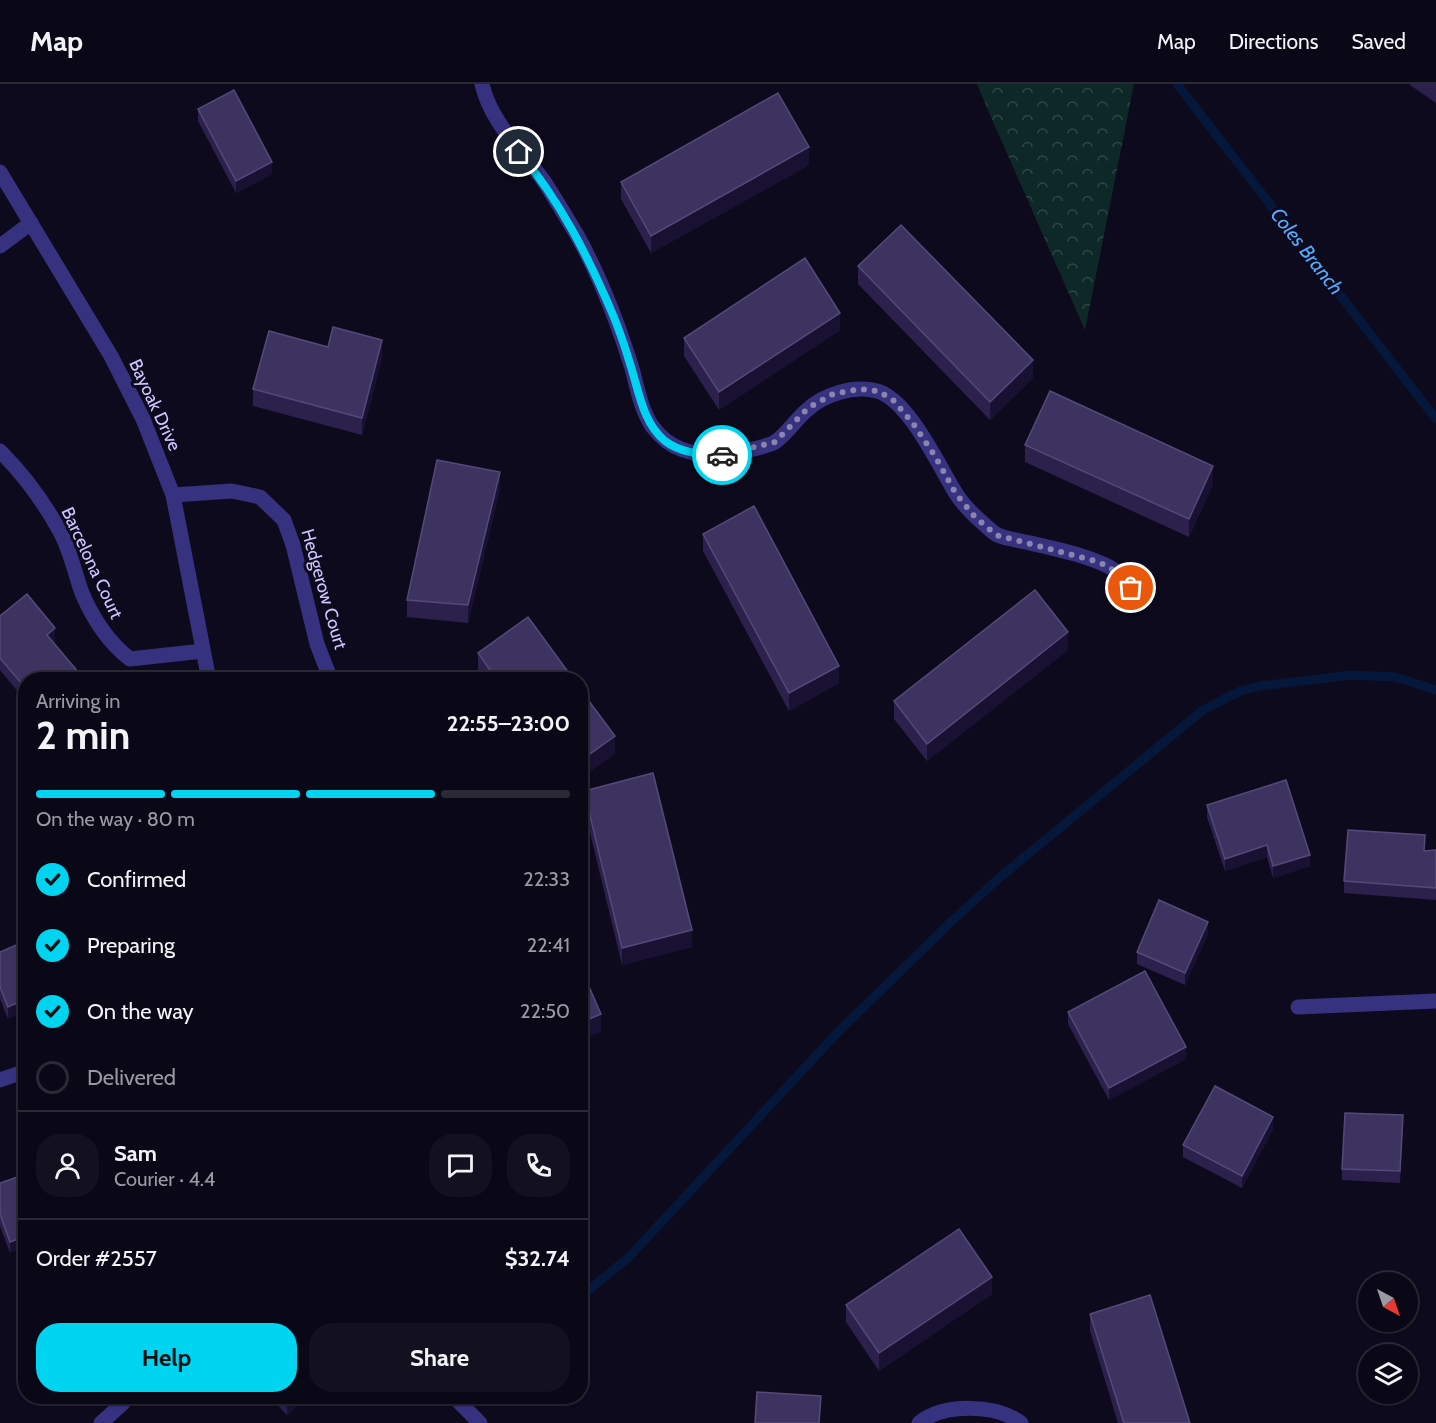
<!DOCTYPE html>
<meta charset="utf-8">
<style>
body{margin:0;font-family:Cabin,sans-serif;background:#13111f;color:#f1f3f6;height:100vh;display:flex;flex-direction:column;font-size:22px;white-space:nowrap}
*{box-sizing:border-box;margin:0}
p{font-size:20px;color:#999aa1}
.icon{flex:none;width:33px;height:33px;fill:none;stroke:currentColor;stroke-width:2;stroke-linecap:round;stroke-linejoin:round}
.map{position:relative;flex:1;overflow:hidden}
.drawer{position:absolute;left:18px;top:588px;width:570px;height:732px;display:flex;flex-direction:column;background:#0a0816;border-radius:24px;box-shadow:0 2px 4px #0004,0 0 0 2px #2a2935}
.drawer>*{flex:none}
.needle{width:39px;rotate:140deg}
.controls{position:absolute;left:1358px;top:1188px;display:grid;gap:12px}
.controls a{display:grid;place-items:center;width:60px;height:60px;border-radius:50%;background:#0a0816;box-shadow:0 2px 4px #0004,0 0 0 2px #2a2935;font-size:30px}
.pin{position:absolute;display:grid;place-items:center;width:51px;height:51px;color:#fff;margin:-26px;border:3px solid #fff;border-radius:50%;box-shadow:0 2px 6px #0007}
.courier{position:absolute;display:grid;place-items:center;width:60px;height:60px;margin:-30px;border:4px solid #00d4f1;border-radius:50%;background:#fff;color:#222;box-shadow:0 2px 8px #0007}
.overview em{font-style:normal;font-weight:700}
.overview div{display:flex;flex-direction:column-reverse}
.overview{display:flex;align-items:center;justify-content:space-between;height:102px;padding:0 18px}
h1{font-size:39px;font-weight:700;line-height:45px}
.bar{display:grid;grid-template-columns:repeat(4,1fr);gap:9px 6px;align-content:center;height:72px;padding:0 18px}
.bar i{height:8px;border-radius:4px;background:#2a2935}
.bar .on{background:#00d4f1}
.bar p{grid-column:span 4}
.line{display:flex;align-items:center;gap:15px;padding:0 18px;border-top:2px solid #2a2935}
.line div{flex:1}
.round{display:grid;place-items:center;flex:none;width:63px;height:63px;border-radius:24px;background:#13111f}
ol{padding:0 18px;list-style:none}
li{display:flex;align-items:center;gap:18px;height:66px}
li p{margin-inline-start:auto}
li .icon{padding:6px;border-radius:50%;background:#00d4f1;color:#111;stroke-width:4}
li:last-child{color:#999aa1}
li i{width:33px;height:33px;border:3px solid #2a2935;border-radius:50%}
.button{display:flex;gap:12px;margin-top:auto;padding:12px 18px}
.button a{flex:1;height:69px;border-radius:24px;background:#00d4f1;color:#111;font-size:24px;font-weight:700;line-height:69px;text-align:center}
.button a+a{background:#13111f;color:#f1f3f6}
header{display:flex;align-items:center;gap:36px;box-sizing:border-box;height:84px;padding:0 30px;background:#0a0816;border-bottom:2px solid #2a2935}
header strong{font-size:28px}
nav{display:flex;gap:33px;margin-inline-start:auto;font-size:21px}
.map>svg:first-child{display:block}
.forest{fill:url(#forest-crowns)}
.lines{fill:none;stroke-linecap:round;stroke-linejoin:round}
.stream{stroke:#05183b;stroke-width:9}
.street{stroke:#373280;stroke-width:15}
.wall{fill:#2b214c}
.shaded-wall{fill:#181131}
.building{fill:#3d3360;stroke:#544a79;stroke-width:1.5}
.done{stroke:#8b84b0;stroke-width:6;stroke-dasharray:0 10.8}
.route{stroke:#00d4f1;stroke-width:8}
.labels{text-anchor:middle;stroke-width:6;stroke-linejoin:round;paint-order:stroke}
.street-label{font-size:18px;fill:#cec6ff;stroke:#0e0a1d}
.water-label{font-size:20px;font-style:italic;fill:#54acff;stroke:#0e0a1d}
</style>
<header>
<strong>Map</strong>
<nav><a>Map</a><a>Directions</a><a>Saved</a></nav>
</header>
<div class="map">
<svg width="1436" height="1339" viewBox="0 0 1436 1339">
<defs>
<pattern id="forest-crowns" width="20" height="18" patternUnits="userSpaceOnUse" patternTransform="scale(1.5)"><rect width="20" height="18" fill="#0d2827"/><path d="M2 6a3 3 0 1 1 6 0M12 15a3 3 0 1 1 6 0" fill="none" stroke="#2f4647"/></pattern>
</defs>
<rect width="100%" height="100%" fill="#0e0a1d"/>
<!-- forest -->
<polygon class="forest" points="977,0 1134,0 1085,246 991,33"/>
<g class="lines">
<!-- stream -->
<g class="stream">
<polyline points="1177,0 1436,335"/>
<polyline points="580,1213 629,1173 838,948 953,836 999,794 1203,626 1240,607 1260,602 1351,591 1395,593 1436,606"/>
</g>
<!-- street -->
<g class="street">
<path d="M482,0C491,39 521,65 543,96C555,114 566,133 577,151C598,189 618,240 631,281C637,301 640,324 652,342C670,367 693,371 722,371C730,371 769,362 775,358C787,350 796,335 807,326C824,310 854,301 877,307C908,315 939,382 955,408C964,423 979,436 993,448C1000,454 1012,455 1021,457C1047,463 1100,473 1120,490C1129,497 1133,510 1138,520"/>
<polyline points="0,88 111,272 143,335 173,411 209,596"/>
<polyline points="0,162 31,139"/>
<path d="M0,367C22,389 43,417 58,444C70,464 74,487 82,509C93,535 108,558 130,575L203,567"/>
<polyline points="173,411 232,407 260,413 284,436 293,461 317,560 331,596"/>
<polyline points="1298,923 1436,917"/>
<polyline points="0,996 26,987"/>
<polyline points="453,1312 480,1339"/>
<polyline points="101,1339 122,1320 128,1312"/>
<path d="M919,1339C944,1319 996,1320 1021,1339"/>
</g>
</g>
<!-- wall -->
<g class="wall">
<polygon points="1410,0 1436,0 1436,19 1410,1"/>
<polygon points="198,25 272,90 236,109 198,37"/>
<polygon points="809,81 651,169 621,115 621,98"/>
<polygon points="858,182 1033,294 990,336 858,200"/>
<polygon points="840,246 719,326 684,272 684,254"/>
<polygon points="328,263 382,274 362,351 253,322 253,305"/>
<polygon points="1025,361 1213,400 1189,453 1025,378"/>
<polygon points="500,405 468,539 407,533 407,516"/>
<polygon points="703,450 839,599 789,627 703,467"/>
<polygon points="0,532 55,556 26,596 26,622 19,614 19,609 0,586"/>
<polygon points="1068,566 927,677 894,635 894,617"/>
<polygon points="478,569 574,596 484,596 478,587"/>
<polygon points="584,707 692,863 622,881 584,724"/>
<polygon points="1207,721 1310,782 1273,794 1267,773 1225,787 1207,733"/>
<polygon points="1436,766 1436,816 1344,809 1344,797 1425,767"/>
<polygon points="1208,850 1185,901 1137,880 1137,868"/>
<polygon points="26,857 8,935 0,915 0,868"/>
<polygon points="1068,928 1186,975 1109,1016 1068,940"/>
<polygon points="1403,1043 1400,1099 1342,1096 1342,1085"/>
<polygon points="1273,1045 1242,1104 1183,1073 1183,1061"/>
<polygon points="26,1090 10,1169 0,1142 0,1099"/>
<polygon points="992,1210 879,1287 846,1238 846,1221"/>
<polygon points="1090,1230 1190,1339 1118,1339 1090,1247"/>
<polygon points="269,1312 306,1312 287,1331"/>
</g>
<!-- shaded-wall -->
<g class="shaded-wall">
<polygon points="809,63 809,81 651,169 651,152"/>
<polygon points="272,78 272,90 236,109 236,97"/>
<polygon points="840,229 840,246 719,326 719,308"/>
<polygon points="382,256 382,274 362,351 362,334"/>
<polygon points="1033,276 1033,294 990,336 990,318"/>
<polygon points="1213,382 1213,400 1189,453 1189,435"/>
<polygon points="500,388 500,405 468,539 468,521"/>
<polygon points="55,544 55,556 47,563 47,551"/>
<polygon points="1068,548 1068,566 927,677 927,660"/>
<polygon points="839,582 839,599 789,627 789,609"/>
<polygon points="615,652 615,670 580,695 580,677"/>
<polygon points="1267,761 1267,773 1225,787 1225,775"/>
<polygon points="1310,771 1310,782 1273,794 1273,782"/>
<polygon points="1208,838 1208,850 1185,901 1185,889"/>
<polygon points="692,846 692,863 622,881 622,864"/>
<polygon points="26,915 26,927 8,935 8,923"/>
<polygon points="601,930 601,948 580,956 580,939"/>
<polygon points="1186,963 1186,975 1109,1016 1109,1004"/>
<polygon points="1273,1033 1273,1045 1242,1104 1242,1092"/>
<polygon points="26,1152 26,1164 10,1169 10,1158"/>
<polygon points="992,1193 992,1210 879,1287 879,1269"/>
<polygon points="294,1312 306,1312 287,1331 287,1319"/>
</g>
<!-- building -->
<g class="building">
<polygon points="234,6 272,78 236,97 198,25"/>
<polygon points="778,9 809,63 651,152 621,98"/>
<polygon points="901,141 1033,276 990,318 858,182"/>
<polygon points="805,174 840,229 719,308 684,254"/>
<polygon points="333,243 382,256 362,334 253,305 269,247 328,263"/>
<polygon points="1050,307 1213,382 1189,435 1025,361"/>
<polygon points="437,376 500,388 468,521 407,516"/>
<polygon points="754,422 839,582 789,609 703,450"/>
<polygon points="1035,506 1068,548 927,660 894,617"/>
<polygon points="27,510 55,544 47,551 85,596 26,596 26,610 19,602 22,600 0,574 0,532"/>
<polygon points="528,533 574,596 497,596 478,569"/>
<polygon points="580,605 615,652 580,677"/>
<polygon points="653,689 692,846 622,864 584,707"/>
<polygon points="1286,696 1310,771 1273,782 1267,761 1225,775 1207,721"/>
<polygon points="1348,746 1425,751 1424,767 1436,766 1436,804 1344,797"/>
<polygon points="1159,816 1208,838 1185,889 1137,868"/>
<polygon points="26,857 26,915 8,923 0,903 0,868"/>
<polygon points="580,882 601,930 580,939"/>
<polygon points="1145,887 1186,963 1109,1004 1068,928"/>
<polygon points="1215,1002 1273,1033 1242,1092 1183,1061"/>
<polygon points="1345,1029 1403,1031 1400,1087 1342,1085"/>
<polygon points="26,1090 26,1152 10,1158 0,1130 0,1099"/>
<polygon points="959,1145 992,1193 879,1269 846,1221"/>
<polygon points="1150,1211 1190,1339 1124,1339 1090,1230"/>
<polygon points="757,1308 821,1312 819,1339 755,1339"/>
<polygon points="280,1312 294,1312 287,1319"/>
</g>
<g class="lines">
<!-- done -->
<polyline class="done" points="722,371 775,358 808,324 833,310 860,305 878,307 893,316 912,338 935,372 956,410 975,433 996,451 1099,478 1120,490 1131,504"/>
<!-- route -->
<path class="route" d="M519,68C560,117 588,172 613,231C620,248 626,266 631,283C639,308 643,339 665,357C682,370 703,370 722,371"/>
</g>
<g class="labels">
<!-- street labels -->
<g class="street-label">
<text transform="translate(155 321) rotate(65)" y="6">Bayoak Drive</text>
<text transform="translate(92 479) rotate(65)" y="6">Barcelona Court</text>
<text transform="translate(324 505) rotate(74)" y="6">Hedgerow Court</text>
</g>
<!-- water labels -->
<g class="water-label">
<text transform="translate(1307 167) rotate(52)" y="7">Coles Branch</text>
</g>
</g>
</svg>
<div class="controls">
<a><svg class="needle" viewBox="-14 -14 28 28"><path d="M0-13l5 13h-10z" fill="#e53935"/><path d="M0 13l5-13h-10z" fill="#999aa1"/></svg></a>
<a><svg class="icon" aria-label="layers" viewBox="0 0 24 24"><path d="M12 4l9 5-9 5-9-5zM3 14l9 5 9-5"/></svg></a>
</div>
<div class="pin" style="left:1131px;top:504px;background:#ea580c"><svg class="icon" aria-label="bag" viewBox="0 0 24 24"><path d="M5 8h14l-1 12H6zM9 8a3 3 0 0 1 6 0"/></svg></div>
<div class="pin" style="left:519px;top:68px;background:#1f2937"><svg class="icon" aria-label="home" viewBox="0 0 24 24"><path d="M3 11l9-7 9 7M6 9v11h12V9"/></svg></div>
<div class="courier" style="left:722px;top:371px"><svg class="icon" aria-label="car" viewBox="0 0 24 24"><path d="M5 17H2v-5l4-1 3-4h7l3 4 3 1v5h-3M9 17h6M6 11h13"/><circle cx="7" cy="17" r="2"/><circle cx="17" cy="17" r="2"/></svg></div>
<section class="drawer">
<div class="overview"><div><h1>2 min</h1><p>Arriving in</p></div><em>22:55–23:00</em></div>
<div class="bar"><i class="on"></i><i class="on"></i><i class="on"></i><i></i><p>On the way · 80 m</p></div>
<ol>
<li><svg class="icon" aria-label="check" viewBox="0 0 24 24"><path d="M5 12l5 5 9-10"/></svg>Confirmed<p>22:33</p></li>
<li><svg class="icon" aria-label="check" viewBox="0 0 24 24"><path d="M5 12l5 5 9-10"/></svg>Preparing<p>22:41</p></li>
<li><svg class="icon" aria-label="check" viewBox="0 0 24 24"><path d="M5 12l5 5 9-10"/></svg>On the way<p>22:50</p></li>
<li><i></i>Delivered</li>
</ol>
<div class="line" style="height:108px"><a class="round"><svg class="icon" aria-label="person" viewBox="0 0 24 24"><circle cx="12" cy="8" r="4"/><path d="M4 21q1-7 8-7t8 7"/></svg></a><div><b>Sam</b><p>Courier · 4.4</p></div><a class="round"><svg class="icon" aria-label="chat" viewBox="0 0 24 24"><path d="M4 5h16v11H9l-5 4z"/></svg></a><a class="round"><svg class="icon" aria-label="phone" viewBox="0 0 24 24"><path d="M5 4h4l2 5-3 2q2 4 5 5l2-3 5 2v4C11 20 4 13 5 4z"/></svg></a></div>
<div class="line" style="height:78px"><div>Order #2557</div><b>$32.74</b></div>
<div class="button"><a>Help</a><a>Share</a></div>
</section>
</div>
